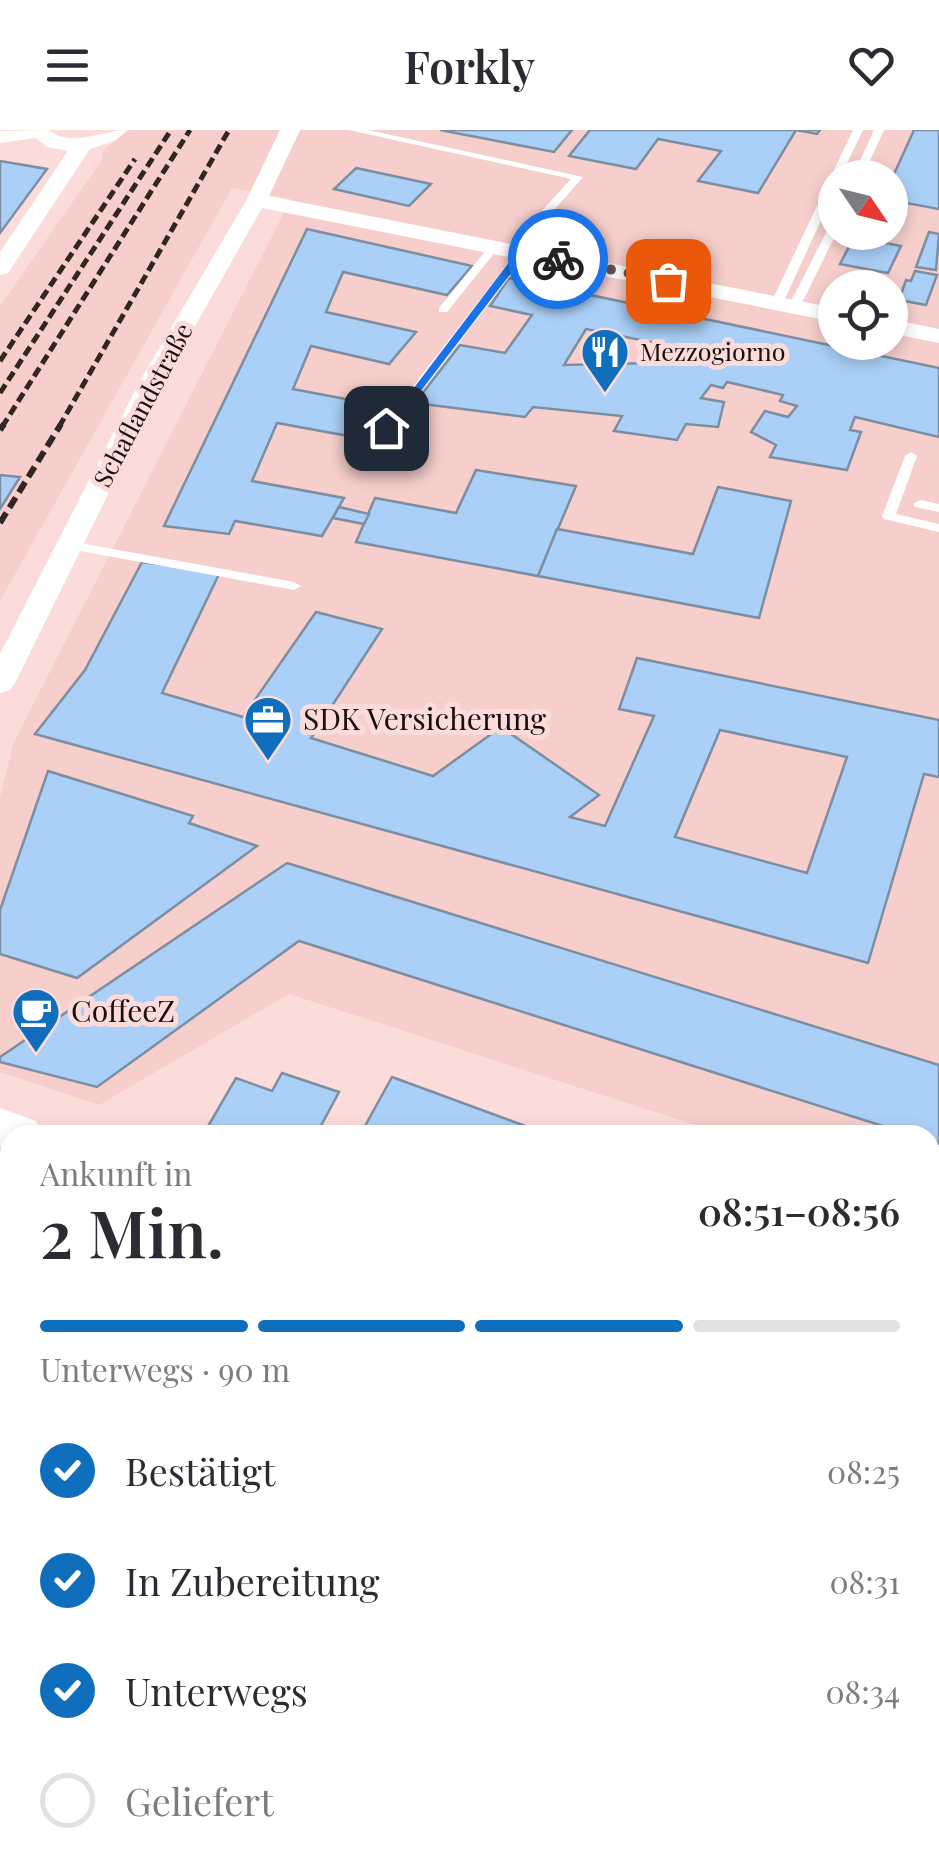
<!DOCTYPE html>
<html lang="de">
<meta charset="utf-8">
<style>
body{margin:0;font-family:"Playfair Display",serif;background:#f2f2f3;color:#2b2b33;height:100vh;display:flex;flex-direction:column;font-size:38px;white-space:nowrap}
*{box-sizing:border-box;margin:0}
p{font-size:32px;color:#7c7c81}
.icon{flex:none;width:55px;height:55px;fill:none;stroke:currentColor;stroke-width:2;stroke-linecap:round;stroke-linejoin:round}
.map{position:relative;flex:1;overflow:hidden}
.details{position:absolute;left:0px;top:995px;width:940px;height:752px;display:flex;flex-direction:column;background:#fff;border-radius:30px 30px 0 0;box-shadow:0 5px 15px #0003}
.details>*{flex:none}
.needle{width:65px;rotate:125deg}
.fabs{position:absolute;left:818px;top:30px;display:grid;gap:20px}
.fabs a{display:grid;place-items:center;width:90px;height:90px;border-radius:50%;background:#fff;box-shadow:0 5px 15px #0003;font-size:50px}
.pin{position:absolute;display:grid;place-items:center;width:85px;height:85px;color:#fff;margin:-42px;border-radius:20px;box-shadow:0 5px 15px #0006}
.courier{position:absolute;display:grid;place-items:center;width:100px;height:100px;margin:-50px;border:8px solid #1a73e8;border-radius:50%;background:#fff;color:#222;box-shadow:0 2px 12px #0007}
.summary em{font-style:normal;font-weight:600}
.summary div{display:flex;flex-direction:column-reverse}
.summary{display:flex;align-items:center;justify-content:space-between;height:170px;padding:0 40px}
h1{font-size:65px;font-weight:600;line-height:75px}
.bar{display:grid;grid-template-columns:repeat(4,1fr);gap:15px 10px;align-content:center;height:120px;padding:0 40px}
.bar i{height:12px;border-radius:8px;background:#e1e1e2}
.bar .on{background:#106fbc}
.bar p{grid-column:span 4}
ol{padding:0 40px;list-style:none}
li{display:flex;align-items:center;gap:30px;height:110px}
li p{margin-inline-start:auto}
li .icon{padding:10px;border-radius:50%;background:#106fbc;color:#fff;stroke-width:4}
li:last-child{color:#7c7c81}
li i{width:55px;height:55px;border:5px solid #e1e1e2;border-radius:50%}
header{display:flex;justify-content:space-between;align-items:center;height:130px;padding:0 40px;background:#fff;font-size:45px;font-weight:600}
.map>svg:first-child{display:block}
.built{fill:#f6cfcc;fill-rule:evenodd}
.building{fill:#abd0f7;stroke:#7d8ea1;stroke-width:2.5;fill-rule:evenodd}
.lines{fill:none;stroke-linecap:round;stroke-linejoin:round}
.service{fill:#fff;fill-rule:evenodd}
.minor{fill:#fff;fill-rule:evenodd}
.tertiary{fill:#fff;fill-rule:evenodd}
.rail-far1{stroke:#322625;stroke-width:5;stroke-dasharray:10 5;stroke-linecap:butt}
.rail{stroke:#322625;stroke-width:6;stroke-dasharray:12 6;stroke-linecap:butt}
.route{fill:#1a73e8}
.done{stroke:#685755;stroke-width:10;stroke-dasharray:0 18}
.labels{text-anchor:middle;stroke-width:10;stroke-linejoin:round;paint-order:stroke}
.far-poi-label{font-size:25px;fill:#190f0e;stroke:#fbdcda;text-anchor:start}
.far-street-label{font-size:25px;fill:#190f0e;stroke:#fbdcda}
.poi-label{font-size:30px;fill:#190f0e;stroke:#fbdcda;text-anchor:start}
</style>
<header><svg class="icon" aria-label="menu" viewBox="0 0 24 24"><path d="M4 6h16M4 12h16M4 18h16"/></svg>Forkly<svg class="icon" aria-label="heart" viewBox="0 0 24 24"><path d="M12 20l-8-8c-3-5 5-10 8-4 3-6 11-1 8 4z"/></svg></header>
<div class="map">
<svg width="939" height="1746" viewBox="0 0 939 1746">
<rect width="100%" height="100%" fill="#fbdcda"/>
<!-- built -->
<g class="built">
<path d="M130,0H939V1074L930,1071V1005H726L289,864L99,975L0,942V668L13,614L291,69L232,58L0,471V176L102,30L104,19ZM835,48H890V102H835ZM835,158H890V212H835Z"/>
<polygon points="0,1324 10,1328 10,1738 930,1738 930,1717 939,1721 939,1746 0,1746"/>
</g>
<!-- building -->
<g class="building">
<polygon points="440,0 572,0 554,22"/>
<polygon points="590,0 820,0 817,4 796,0 758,63 698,51 721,21 658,9 636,39 569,26"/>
<polygon points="914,0 939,0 939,79 890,70 890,53"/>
<polygon points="0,31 47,39 0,103"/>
<polygon points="356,38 431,54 409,76 334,59"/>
<polygon points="307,99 472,136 447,165 343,142 326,182 416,202 389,234 311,216 293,259 382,276 365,309 277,293 252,351 344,368 322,406 235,391 229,404 164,396"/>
<polygon points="929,102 939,104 936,140 916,137"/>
<polygon points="854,107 901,116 888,143 840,134"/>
<polygon points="915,141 937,145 926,175 899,170 906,150 911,151"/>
<path d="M509,148L939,238V307L855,287L850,300L861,302L847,340L770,327L776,315L751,302L765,281L788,287L797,276L780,271L783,265L727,252L723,258L711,255L701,268L724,272L718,297L686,294L677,310L614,301L622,286L533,277L525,287L415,273L460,215L505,223L532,185L490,176ZM586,199L661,214L648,233L564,235Z"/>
<polygon points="476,340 576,356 538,446 356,412 375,368 456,383"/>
<polygon points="0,345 20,347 0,379"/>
<polygon points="718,357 791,371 759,488 538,446 557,399 693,424"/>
<polygon points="339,377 369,384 364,394 333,388"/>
<path d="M142,432L220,442L162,563L243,587L316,482L382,499L311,608L433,646L501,597L599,665L570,687L605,696L654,586L619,579L637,528L939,590V647L924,644L868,833L35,604L85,540ZM720,600L847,627L807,743L675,707Z"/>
<polygon points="48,641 193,686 189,693 257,716 77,848 0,824 0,780"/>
<polygon points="287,733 939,935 939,1014 930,1011 930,1005 911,1005 299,811 97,957 0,932 0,927"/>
<polygon points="282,943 339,962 316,1005 226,1005 207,998 236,948 272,961"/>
<polygon points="392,947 547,1004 360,1005"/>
<polygon points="10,1079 10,1148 0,1144 0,1094"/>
<polygon points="930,1133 939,1136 939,1256 930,1252"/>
<polygon points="0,1359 10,1364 10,1738 35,1738 30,1746 0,1746"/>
<polygon points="932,1457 939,1460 939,1557 930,1554"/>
<polygon points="431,1738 599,1738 596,1746 436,1746 438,1741"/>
</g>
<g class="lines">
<!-- service -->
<g class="service">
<polygon points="349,0 368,0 583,47 527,111 522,119 527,120 527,124 391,301 387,302 381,298 516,123 511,120 527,97 571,49"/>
<polygon points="853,0 863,0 840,48 835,48 835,60 783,173 773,175 771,173"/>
<polygon points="874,0 884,0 862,48 852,48"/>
<polygon points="835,92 837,102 800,177 790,179 788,177 830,95"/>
<polygon points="491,114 500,116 447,182 439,182 439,178"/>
<polygon points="911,322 917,326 896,384 939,394 939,402 884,389 882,386 905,326"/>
<polygon points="920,370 939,374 939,382 915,377 913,374"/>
<polygon points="69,411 294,452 301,456 294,460 64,418 62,415"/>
</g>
<!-- minor -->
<g class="minor">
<path d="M49,0C73,19 100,0 127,0L116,10L90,19L8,143L0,145V122L68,21L47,17L36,8L0,13V1Z"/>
<polygon points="280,0 300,0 269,66 835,178 835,192 262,78 165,249 15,553 10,560 0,563 0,524 141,249 246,71"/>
<polygon points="890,189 939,199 939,213 890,203"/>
</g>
<!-- tertiary -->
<g class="tertiary">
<polygon points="0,978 36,991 43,1005 10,1005 10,1021 0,1017"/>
<polygon points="930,1332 939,1335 939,1389 930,1385"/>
</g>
<!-- rail-far1 -->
<g class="rail-far1">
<polyline points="0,231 135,29"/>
<polyline points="0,263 171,0"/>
<polyline points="2,297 190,0"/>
<polyline points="59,297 229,0"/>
</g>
<!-- rail -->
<g class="rail">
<polyline points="0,300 4,294"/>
<polyline points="0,393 61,294"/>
</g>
</g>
<!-- route -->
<polygon class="route" points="519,119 563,129 558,132 525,125 391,300 382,300"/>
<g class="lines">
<!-- done -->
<polyline class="done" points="558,129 668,151"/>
</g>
<!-- icons -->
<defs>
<g id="restaurant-pin" transform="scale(2.5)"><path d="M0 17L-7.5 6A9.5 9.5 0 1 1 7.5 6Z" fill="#106fbc" stroke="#fbdcda"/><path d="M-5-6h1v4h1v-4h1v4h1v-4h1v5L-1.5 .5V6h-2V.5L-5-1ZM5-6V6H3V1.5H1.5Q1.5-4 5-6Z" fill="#fff"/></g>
<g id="office-pin" transform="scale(2.5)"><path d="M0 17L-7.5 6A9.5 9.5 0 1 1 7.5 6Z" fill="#106fbc" stroke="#fbdcda"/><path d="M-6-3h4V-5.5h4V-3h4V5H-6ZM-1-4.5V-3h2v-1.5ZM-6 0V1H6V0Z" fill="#fff"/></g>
<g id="cafe-pin" transform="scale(2.5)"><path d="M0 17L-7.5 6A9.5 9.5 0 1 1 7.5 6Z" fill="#106fbc" stroke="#fbdcda"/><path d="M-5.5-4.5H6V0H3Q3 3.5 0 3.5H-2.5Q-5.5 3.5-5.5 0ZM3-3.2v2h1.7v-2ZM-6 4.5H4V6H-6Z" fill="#fff"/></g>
</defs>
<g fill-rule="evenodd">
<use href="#restaurant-pin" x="605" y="222"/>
<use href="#office-pin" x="268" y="590"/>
<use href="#cafe-pin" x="36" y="882"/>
</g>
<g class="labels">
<!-- far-poi labels -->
<g class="far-poi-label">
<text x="640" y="231">Mezzogiorno</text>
</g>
<!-- far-street labels -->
<g class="far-street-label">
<text transform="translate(143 275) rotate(-62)" y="9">Schaflandstraße</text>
</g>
<!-- poi labels -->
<g class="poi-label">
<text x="303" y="600">SDK Versicherung</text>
<text x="71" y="892">CoffeeZ</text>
</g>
</g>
</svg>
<div class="fabs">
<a><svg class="needle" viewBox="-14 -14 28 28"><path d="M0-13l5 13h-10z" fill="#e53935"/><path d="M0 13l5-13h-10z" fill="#7c7c81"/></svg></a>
<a><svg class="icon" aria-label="locate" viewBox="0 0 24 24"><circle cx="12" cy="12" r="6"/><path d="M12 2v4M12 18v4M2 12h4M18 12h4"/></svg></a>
</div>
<div class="pin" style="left:668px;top:151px;background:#ea580c"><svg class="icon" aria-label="bag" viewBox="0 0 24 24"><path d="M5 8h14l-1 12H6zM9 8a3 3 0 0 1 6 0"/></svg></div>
<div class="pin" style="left:386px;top:298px;background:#1f2937"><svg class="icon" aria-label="home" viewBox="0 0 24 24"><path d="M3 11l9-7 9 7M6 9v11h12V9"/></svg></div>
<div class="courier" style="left:558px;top:129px"><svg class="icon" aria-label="bike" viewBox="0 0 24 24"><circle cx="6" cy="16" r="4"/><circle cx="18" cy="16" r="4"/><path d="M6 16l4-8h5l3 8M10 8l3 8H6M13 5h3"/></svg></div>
<section class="details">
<div class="summary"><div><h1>2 Min.</h1><p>Ankunft in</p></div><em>08:51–08:56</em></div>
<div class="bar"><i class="on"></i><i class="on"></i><i class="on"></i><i></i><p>Unterwegs · 90 m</p></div>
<ol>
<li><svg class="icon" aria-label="check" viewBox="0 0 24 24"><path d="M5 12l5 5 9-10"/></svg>Bestätigt<p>08:25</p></li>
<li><svg class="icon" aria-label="check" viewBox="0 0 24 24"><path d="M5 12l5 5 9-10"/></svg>In Zubereitung<p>08:31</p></li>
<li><svg class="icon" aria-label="check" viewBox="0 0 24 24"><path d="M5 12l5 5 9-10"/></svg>Unterwegs<p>08:34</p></li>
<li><i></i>Geliefert</li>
</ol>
</section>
</div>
